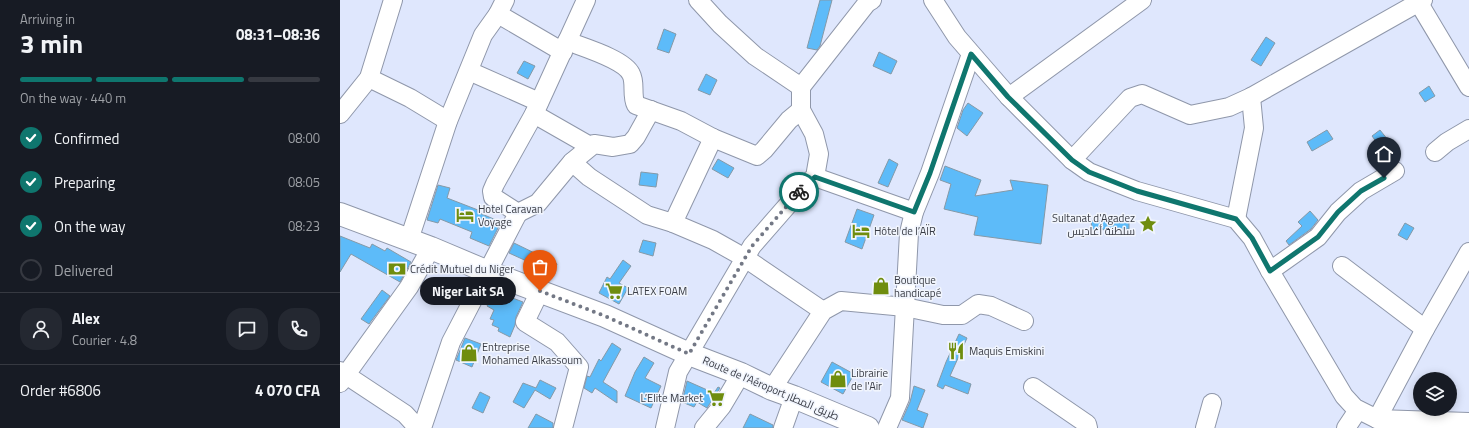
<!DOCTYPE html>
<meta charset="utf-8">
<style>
body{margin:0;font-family:"Titillium Web",Cairo,sans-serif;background:#242831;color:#f1f3f6;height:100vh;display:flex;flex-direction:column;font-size:15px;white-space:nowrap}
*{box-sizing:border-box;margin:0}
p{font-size:13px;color:#9ea1a6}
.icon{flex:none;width:22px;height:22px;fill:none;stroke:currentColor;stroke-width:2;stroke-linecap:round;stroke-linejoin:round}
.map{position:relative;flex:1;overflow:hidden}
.panel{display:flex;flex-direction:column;background:#171b24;width:340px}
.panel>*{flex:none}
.buttons{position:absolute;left:1073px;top:372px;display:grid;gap:8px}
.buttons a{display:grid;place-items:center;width:44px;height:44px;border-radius:50%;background:#171b24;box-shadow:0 2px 10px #0003;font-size:20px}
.pin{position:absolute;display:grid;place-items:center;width:34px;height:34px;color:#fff;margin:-41px -17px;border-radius:50% 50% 50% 0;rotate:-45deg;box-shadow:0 0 4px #0007}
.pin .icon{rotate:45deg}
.courier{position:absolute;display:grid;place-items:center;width:40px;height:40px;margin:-20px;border:3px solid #0f766e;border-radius:50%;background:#fff;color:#222;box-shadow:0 1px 5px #0007}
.bubble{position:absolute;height:28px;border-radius:14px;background:#171b24;box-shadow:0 2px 10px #0003;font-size:13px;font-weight:700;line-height:28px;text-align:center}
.head em{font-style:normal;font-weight:700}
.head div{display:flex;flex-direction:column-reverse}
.head{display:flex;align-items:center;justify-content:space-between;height:68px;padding:0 20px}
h1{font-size:26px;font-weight:700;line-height:30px}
.bar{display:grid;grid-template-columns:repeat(4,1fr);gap:6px 4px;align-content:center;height:48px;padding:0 20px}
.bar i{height:5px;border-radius:3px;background:#363941}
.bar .active{background:#0f766e}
.bar p{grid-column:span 4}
.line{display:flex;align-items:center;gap:10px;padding:0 20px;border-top:1px solid #363941}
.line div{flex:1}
.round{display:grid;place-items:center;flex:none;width:42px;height:42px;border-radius:16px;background:#242831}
ol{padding:0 20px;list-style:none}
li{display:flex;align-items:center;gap:12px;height:44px}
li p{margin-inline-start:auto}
li .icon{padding:4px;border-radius:50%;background:#0f766e;color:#fff;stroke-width:4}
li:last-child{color:#9ea1a6}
li i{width:22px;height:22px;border:2px solid #363941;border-radius:50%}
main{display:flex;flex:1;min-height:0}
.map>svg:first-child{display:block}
.building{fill:#5dbbf9;stroke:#8599a7}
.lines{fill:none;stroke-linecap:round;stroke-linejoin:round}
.minor-casing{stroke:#8f97aa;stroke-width:20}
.major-casing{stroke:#8f97aa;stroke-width:24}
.minor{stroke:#fff;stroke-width:18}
.major{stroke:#fff;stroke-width:22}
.done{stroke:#737885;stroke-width:4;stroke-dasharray:0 7.2}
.route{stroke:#0f766e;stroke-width:5}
.labels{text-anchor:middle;stroke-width:3;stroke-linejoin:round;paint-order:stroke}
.poi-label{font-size:11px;fill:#393c45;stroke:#f1f5fd;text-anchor:start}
.street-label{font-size:11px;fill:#393c45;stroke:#f1f5fd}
</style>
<main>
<section class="panel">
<div class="head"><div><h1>3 min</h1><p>Arriving in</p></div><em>08:31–08:36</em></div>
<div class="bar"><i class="active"></i><i class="active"></i><i class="active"></i><i></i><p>On the way · 440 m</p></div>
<ol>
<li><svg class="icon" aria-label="check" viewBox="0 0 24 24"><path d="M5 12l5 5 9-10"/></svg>Confirmed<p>08:00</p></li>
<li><svg class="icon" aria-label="check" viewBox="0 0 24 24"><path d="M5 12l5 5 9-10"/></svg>Preparing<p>08:05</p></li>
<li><svg class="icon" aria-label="check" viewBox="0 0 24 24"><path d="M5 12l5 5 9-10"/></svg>On the way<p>08:23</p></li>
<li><i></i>Delivered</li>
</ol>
<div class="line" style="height:72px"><a class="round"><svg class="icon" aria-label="person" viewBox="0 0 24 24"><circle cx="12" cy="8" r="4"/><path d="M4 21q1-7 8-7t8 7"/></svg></a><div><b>Alex</b><p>Courier · 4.8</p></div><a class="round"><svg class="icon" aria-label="chat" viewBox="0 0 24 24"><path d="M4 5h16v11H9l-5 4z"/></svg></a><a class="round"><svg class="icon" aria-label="phone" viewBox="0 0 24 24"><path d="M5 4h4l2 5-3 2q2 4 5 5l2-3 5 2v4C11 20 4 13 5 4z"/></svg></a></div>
<div class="line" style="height:52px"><div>Order #6806</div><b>4 070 CFA</b></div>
</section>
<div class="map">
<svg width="1129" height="428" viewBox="0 0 1129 428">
<rect width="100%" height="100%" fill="#dfe7fd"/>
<!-- building -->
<g class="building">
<polygon points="480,0 492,0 480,46 477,50 467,48"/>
<polygon points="324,29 336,34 329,53 317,49"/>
<polygon points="926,37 935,43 921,66 911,60"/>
<polygon points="539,52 557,61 551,74 533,66"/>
<polygon points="184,61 195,66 188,79 177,73"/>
<polygon points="366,74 377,80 370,95 358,90"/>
<polygon points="1089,86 1095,96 1085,102 1079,93"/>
<polygon points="628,103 643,113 627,136 617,128 623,110"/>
<polygon points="987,130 993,139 972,151 967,142"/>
<polygon points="1040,130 1048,140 1040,147 1032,136"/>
<polygon points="378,159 394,168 388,178 372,169"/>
<polygon points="549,159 558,164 548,187 538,183"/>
<polygon points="605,166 641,180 635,196 673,190 670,180 708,185 701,244 634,235 638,217 604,209 611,184 600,180"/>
<polygon points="301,172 318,174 316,187 299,185"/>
<polygon points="98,185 110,188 107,198 138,210 137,212 161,222 149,246 130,238 132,232 100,219 98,223 87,220"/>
<polygon points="517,209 534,215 522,249 505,242"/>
<polygon points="970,211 978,220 971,229 949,245 946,241 962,226 958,222"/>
<polygon points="789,219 789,229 752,230 751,221"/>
<polygon points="1065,223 1074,228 1067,240 1058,235"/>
<polygon points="0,236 30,248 32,244 45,251 47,248 71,262 60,282 11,254 0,272"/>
<polygon points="303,240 316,243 313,256 299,252"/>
<polygon points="174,243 217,264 213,273 169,253"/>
<polygon points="283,260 291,266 279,283 288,288 279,304 259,293 267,277 270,279"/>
<polygon points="42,290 50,296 29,324 21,319"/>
<polygon points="155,291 170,298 170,297 183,302 176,317 175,325 170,337 158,331 159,328 152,325 154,320 150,319 154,310 147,306"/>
<polygon points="619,334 627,338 610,376 631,384 628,394 605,385 603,389 597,386 606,362"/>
<polygon points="125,338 141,344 132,367 116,360"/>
<polygon points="272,343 281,349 263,382 277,391 277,403 255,388 252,393 244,388 247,376 250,377 259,359 261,361"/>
<polygon points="304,357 314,363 305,378 321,386 311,408 285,396 295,372"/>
<polygon points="492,362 514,374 503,394 481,382"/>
<polygon points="200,380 216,388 210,399 195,390 184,408 173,402 183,383 196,388"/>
<polygon points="347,381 374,393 378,387 380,388 367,408 357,402 354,407 342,402"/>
<polygon points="574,386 585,390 577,410 588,414 583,428 562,420 570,402"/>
<polygon points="140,392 150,397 143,413 132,408"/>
<polygon points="196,414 213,423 213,428 188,428"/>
<polygon points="410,414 433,425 433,428 403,428"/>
</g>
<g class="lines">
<!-- minor casing -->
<g class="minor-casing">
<g id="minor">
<polyline points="165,0 158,14 223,52"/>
<polyline points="358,0 380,24 415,56 461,87"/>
<polyline points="593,0 617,37 669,97 732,160 749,172 797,191 896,219 912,238 930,271 1004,396 1015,408 1037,419 1129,422"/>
<polyline points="1077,0 1129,87"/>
<path d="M227,41C242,47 284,59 291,74C296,83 291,95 296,105L341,121L373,138L417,156L424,150L449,120L461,110"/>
<polyline points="129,71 199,102"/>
<polyline points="29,78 70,98 108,121"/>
<polyline points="669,97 802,0"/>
<polyline points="0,114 29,78 53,0"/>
<polyline points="194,114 250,146"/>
<polyline points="373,138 333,223 373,240 405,258 483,311"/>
<polyline points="1095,152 1107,142 1129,129"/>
<polyline points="732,160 790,98 802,94 850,115 889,107 911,97 1083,0"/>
<polyline points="232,162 249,177 307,215 333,223"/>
<polyline points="475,177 574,212"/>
<polyline points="178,213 198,203 232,162 254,144 273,147 290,144 296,137 311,110"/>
<polyline points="896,219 914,128 911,97"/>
<polyline points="69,240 108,121 143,35 158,14"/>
<polyline points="1002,266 1085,329"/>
<polyline points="930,271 978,237 998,212 1021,191 1055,171"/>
<polyline points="200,291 185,322 217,342 239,367 223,428"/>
<polyline points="0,371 65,414 78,428"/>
<polyline points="0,383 69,287 91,248"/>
<polyline points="693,387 747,424 748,428"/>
<polyline points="432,389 483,311 501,301 565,307 603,315 622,315 638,304 651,306 684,321"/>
<polyline points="1037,419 1085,329 1129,252"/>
<polyline points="82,428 111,342 178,213 153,197 152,191 155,184 194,114 246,0"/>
<polyline points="325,428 338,372 405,258 412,246 467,183 475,177 479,154 474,134 461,110 461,87 527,3 532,0"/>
<polyline points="364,428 382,406 401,374"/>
<polyline points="443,428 454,397"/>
<polyline points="547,428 560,398 569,233 574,212 590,173 631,54"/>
<polyline points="865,428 872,403"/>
<polyline points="1006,428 1018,410"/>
</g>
</g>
<!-- major casing -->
<g class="major-casing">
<polyline id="major" points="0,214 91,248 148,272 265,316 349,354 401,374 432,389 454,397 528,428"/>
</g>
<!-- minor -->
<use href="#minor" class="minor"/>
<!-- major -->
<use href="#major" class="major"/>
</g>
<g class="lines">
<!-- done -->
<polyline class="done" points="200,291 265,316 349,354 412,246 459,192"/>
<!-- route -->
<polyline class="route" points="459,192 475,177 574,212 590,173 631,54 668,97 732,160 749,172 797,191 896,219 912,238 930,271 978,237 998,212 1021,191 1044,178"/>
</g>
<!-- icons -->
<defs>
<g id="hotel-bare" transform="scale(1.38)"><path d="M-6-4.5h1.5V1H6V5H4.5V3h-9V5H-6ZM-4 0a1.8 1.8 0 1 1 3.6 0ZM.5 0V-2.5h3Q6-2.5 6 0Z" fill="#6f8d0e" stroke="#f1f5fd" stroke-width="2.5" paint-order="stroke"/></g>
<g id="sight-bare" transform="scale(1.38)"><path d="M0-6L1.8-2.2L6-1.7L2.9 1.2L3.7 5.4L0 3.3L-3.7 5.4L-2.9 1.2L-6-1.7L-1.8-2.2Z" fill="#6f8d0e" stroke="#f1f5fd" stroke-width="2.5" paint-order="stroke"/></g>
<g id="bank-bare" transform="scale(1.38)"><path d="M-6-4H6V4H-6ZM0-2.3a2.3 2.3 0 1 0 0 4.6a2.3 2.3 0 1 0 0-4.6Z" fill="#6f8d0e" stroke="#f1f5fd" stroke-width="2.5" paint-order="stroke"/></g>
<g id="shop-bare" transform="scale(1.38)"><path d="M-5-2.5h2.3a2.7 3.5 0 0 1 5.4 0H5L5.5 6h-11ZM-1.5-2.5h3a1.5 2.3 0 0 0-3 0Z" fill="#6f8d0e" stroke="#f1f5fd" stroke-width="2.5" paint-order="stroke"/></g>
<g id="supermarket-bare" transform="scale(1.38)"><path d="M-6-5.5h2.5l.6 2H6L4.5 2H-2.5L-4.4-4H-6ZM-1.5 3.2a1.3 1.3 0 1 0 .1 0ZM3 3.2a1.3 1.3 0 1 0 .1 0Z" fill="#6f8d0e" stroke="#f1f5fd" stroke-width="2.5" paint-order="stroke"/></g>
<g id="restaurant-bare" transform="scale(1.38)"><path d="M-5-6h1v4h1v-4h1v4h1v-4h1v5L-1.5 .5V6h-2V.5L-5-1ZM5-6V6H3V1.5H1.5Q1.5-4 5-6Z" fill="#6f8d0e" stroke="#f1f5fd" stroke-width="2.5" paint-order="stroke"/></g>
</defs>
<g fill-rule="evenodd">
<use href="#hotel-bare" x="125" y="215"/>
<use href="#sight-bare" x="808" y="224"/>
<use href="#hotel-bare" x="521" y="231"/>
<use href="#bank-bare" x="57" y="269"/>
<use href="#shop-bare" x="541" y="286"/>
<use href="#supermarket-bare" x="274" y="291"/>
<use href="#restaurant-bare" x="616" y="351"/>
<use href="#shop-bare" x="129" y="353"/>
<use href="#shop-bare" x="498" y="379"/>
<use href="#supermarket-bare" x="376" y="398"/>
</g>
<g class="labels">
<!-- poi labels -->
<g class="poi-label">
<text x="138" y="213">Hotel Caravan<tspan x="138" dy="13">Voyage</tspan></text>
<text x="795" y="222" text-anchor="end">Sultanat d'Agadez<tspan x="795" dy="13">سلطنة أغاديس</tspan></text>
<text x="534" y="235">Hôtel de l’AÏR</text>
<text x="70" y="273">Crédit Mutuel du Niger</text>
<text x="554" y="284">Boutique<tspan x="554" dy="13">handicapé</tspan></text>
<text x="287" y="295">LATEX FOAM</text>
<text x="142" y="351">Entreprise<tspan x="142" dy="13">Mohamed Alkassoum</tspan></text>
<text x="629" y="355">Maquis Emiskini</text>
<text x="511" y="377">Librairie<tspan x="511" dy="13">de l'Air</tspan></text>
<text x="363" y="402" text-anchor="end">L’Elite Market</text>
</g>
<!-- street labels -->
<g class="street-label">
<text transform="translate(431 388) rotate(23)" y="4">Route de l'Aéroport طريق المطار</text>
</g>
</g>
</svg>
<div class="buttons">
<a><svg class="icon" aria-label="layers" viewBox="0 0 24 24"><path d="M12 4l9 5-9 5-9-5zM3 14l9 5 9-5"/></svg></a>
</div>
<div class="pin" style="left:200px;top:291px;background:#ea580c"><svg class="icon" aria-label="bag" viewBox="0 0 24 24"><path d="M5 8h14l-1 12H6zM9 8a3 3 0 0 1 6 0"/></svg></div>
<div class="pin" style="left:1044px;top:178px;background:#1f2937"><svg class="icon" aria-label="home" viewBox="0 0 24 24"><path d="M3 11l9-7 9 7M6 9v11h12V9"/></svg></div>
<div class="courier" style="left:459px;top:192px"><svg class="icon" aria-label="bike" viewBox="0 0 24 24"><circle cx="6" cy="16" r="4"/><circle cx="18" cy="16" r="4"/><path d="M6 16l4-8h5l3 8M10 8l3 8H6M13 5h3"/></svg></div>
<div class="bubble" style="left:80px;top:277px;width:96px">Niger Lait SA</div>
</div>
</main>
